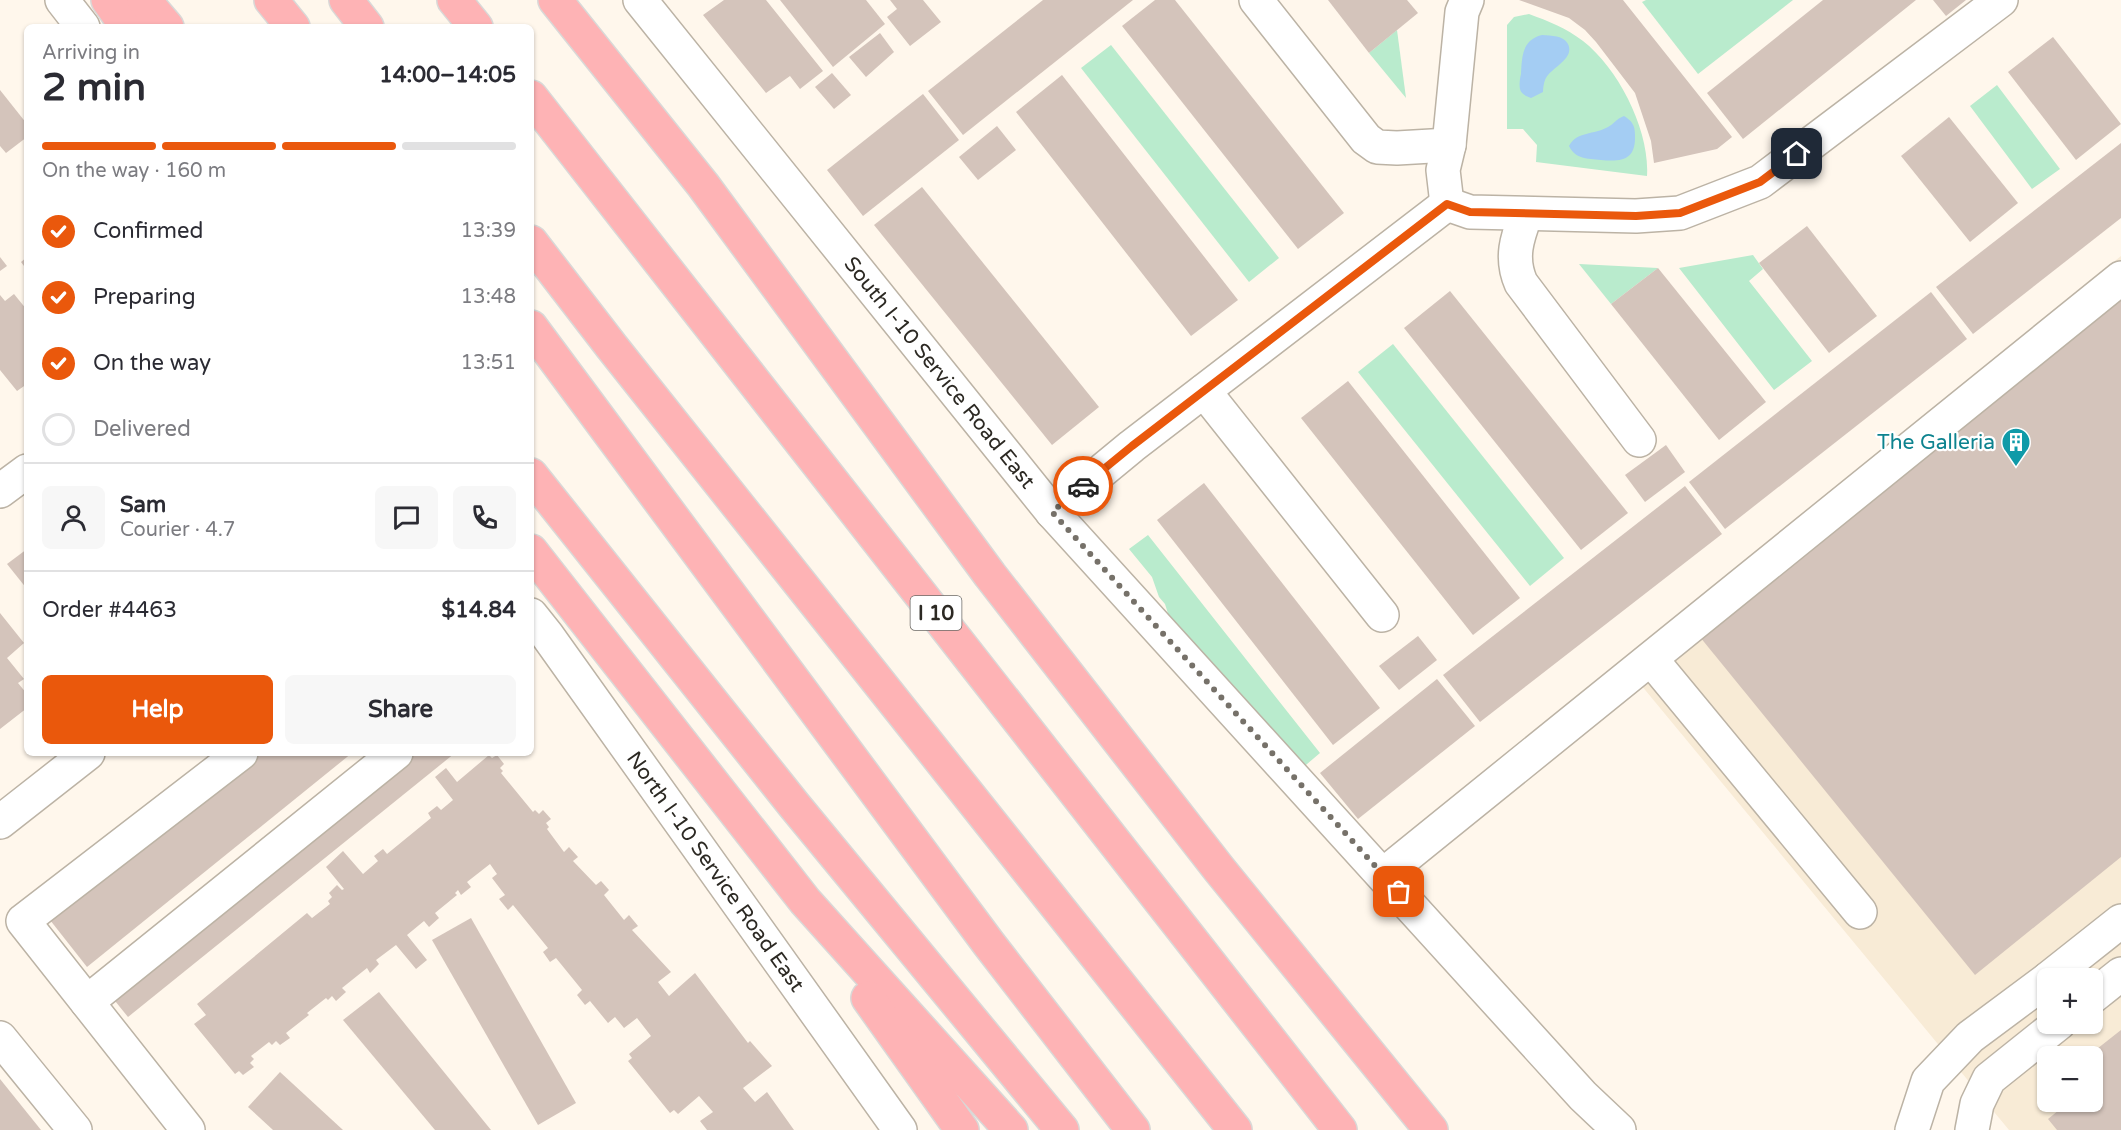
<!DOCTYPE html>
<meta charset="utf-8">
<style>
body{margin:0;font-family:"Varela Round",sans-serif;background:#f7f7f7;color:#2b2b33;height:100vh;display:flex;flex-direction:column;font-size:22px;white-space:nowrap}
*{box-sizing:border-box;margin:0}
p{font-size:20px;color:#7c7c81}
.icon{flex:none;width:33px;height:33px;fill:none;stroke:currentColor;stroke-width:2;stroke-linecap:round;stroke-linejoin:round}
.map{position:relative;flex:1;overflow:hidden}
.details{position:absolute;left:24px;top:24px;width:510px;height:732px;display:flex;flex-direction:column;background:#fff;border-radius:9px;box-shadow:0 2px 4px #0004}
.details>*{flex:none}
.controls{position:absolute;left:2037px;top:968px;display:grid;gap:12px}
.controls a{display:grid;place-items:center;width:66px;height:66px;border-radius:9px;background:#fff;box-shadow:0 2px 4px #0004;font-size:30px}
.pin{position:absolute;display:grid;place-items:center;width:51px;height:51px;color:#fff;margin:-26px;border-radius:12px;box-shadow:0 3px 9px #0006}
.courier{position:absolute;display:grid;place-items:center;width:60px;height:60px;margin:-30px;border:4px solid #ea580c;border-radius:50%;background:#fff;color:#222;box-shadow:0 2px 8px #0007}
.headline em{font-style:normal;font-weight:700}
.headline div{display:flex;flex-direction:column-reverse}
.headline{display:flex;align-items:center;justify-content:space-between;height:102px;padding:0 18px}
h1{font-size:39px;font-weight:700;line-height:45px}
.bar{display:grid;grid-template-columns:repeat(4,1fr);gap:9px 6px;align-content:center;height:72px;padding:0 18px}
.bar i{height:8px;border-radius:4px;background:#e1e1e2}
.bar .selected{background:#ea580c}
.bar p{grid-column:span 4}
.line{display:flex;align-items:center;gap:15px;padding:0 18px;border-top:2px solid #e1e1e2}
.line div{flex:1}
.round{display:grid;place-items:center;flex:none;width:63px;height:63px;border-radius:9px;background:#f7f7f7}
ol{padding:0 18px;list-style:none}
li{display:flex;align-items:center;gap:18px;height:66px}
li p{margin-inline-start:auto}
li .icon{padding:6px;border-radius:50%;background:#ea580c;color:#fff;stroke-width:4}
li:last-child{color:#7c7c81}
li i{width:33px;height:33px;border:3px solid #e1e1e2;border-radius:50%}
.button{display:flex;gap:12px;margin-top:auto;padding:12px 18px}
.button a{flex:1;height:69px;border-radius:9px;background:#ea580c;color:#fff;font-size:24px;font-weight:700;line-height:69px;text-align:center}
.button a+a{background:#f7f7f7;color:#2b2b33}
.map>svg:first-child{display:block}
.built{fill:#f8ebd6;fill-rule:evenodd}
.green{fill:#b9ebcd}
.water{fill:#a4cdf3}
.building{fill:#d4c4bb}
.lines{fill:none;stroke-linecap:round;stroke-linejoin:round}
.minor-casing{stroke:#bcb3a5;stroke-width:36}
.highway-casing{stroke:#d9d8d7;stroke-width:36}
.minor{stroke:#fff;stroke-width:33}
.highway{stroke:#feb3b5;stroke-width:33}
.done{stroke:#767169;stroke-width:6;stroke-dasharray:0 10.8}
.route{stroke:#ea580c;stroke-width:8}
.labels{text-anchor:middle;stroke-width:4.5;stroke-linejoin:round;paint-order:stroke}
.shield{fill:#fff;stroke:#6b6965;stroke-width:1.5}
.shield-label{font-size:20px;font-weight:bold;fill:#2c2923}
.street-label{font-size:21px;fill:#2c2923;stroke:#fff}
.culture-label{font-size:21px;fill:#0d838f;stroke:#fff;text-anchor:end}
</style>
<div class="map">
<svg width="2121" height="1130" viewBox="0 0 2121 1130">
<rect width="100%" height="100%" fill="#fff7ec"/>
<!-- built -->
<path class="built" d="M2121,256V1130H2009L1622,662ZM2048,978H2092V1023H2048ZM2048,1056H2092V1101H2048Z"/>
<!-- green -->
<g class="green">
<polygon points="1646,0 1793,0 1698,74 1642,2"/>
<path d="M1529,14C1548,21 1566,28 1583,41C1619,69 1650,131 1647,176L1536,162L1537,145L1523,129H1507V25L1514,17Z"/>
<polygon points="1397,30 1406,98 1369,53"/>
<polygon points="1111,45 1279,258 1249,282 1081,68"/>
<polygon points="1997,85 2060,169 2032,189 1970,106"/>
<polygon points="1753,255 1763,269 1749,281 1812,361 1774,390 1679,268"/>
<polygon points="1579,264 1658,268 1611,304"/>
<polygon points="1393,344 1564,558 1530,586 1358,372"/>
<polygon points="1148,535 1320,753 1300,770 1170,620 1165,604 1159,597 1152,577 1129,549"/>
</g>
<!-- water -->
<g class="water">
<path d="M1542,35C1552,36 1563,35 1568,44C1575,59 1552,67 1546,78C1544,81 1543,88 1543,92L1531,98C1526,96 1521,94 1520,89C1519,85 1520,78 1521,74C1522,56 1522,40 1542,35Z"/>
<path d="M1624,116C1632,121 1635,125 1635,135C1636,160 1622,162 1601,160C1587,158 1576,160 1569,146C1577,131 1594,135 1608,127C1614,124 1616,119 1624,116Z"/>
</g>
<!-- building -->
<g class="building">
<polygon points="724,0 766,0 823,71 800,89 790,76 766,93 703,15"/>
<polygon points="780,0 866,0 885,24 833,67"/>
<polygon points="890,0 923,0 941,22 910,46 887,17 897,9"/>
<polygon points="1043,0 1133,0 963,135 928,91"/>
<polygon points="1155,0 1175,0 1344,213 1298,249 1122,26"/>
<polygon points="1328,0 1407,0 1418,13 1369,53"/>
<polygon points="1519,0 1623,0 1732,137 1717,149 1654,163 1651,141 1635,93 1596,42 1585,30 1569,18"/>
<polygon points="1823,0 1916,0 1743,139 1707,93"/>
<polygon points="1933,0 1966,0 1946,16"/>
<polygon points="880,33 894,52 866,77 849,57"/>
<polygon points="2053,37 2121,124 2076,160 2008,72"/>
<polygon points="832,73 851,95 834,109 815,87"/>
<polygon points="1062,75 1238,300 1191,336 1016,112"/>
<polygon points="0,90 27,124 27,137 6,153 0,146"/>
<polygon points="923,94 959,140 863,216 827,170"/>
<polygon points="1949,117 2018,203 1970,242 1901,156"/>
<polygon points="997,126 1016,150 978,180 959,157"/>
<polygon points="2121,143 2121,218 1973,334 1936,287"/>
<polygon points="922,187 1099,407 1052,445 874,225"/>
<polygon points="1807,226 1877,316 1829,353 1759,263"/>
<polygon points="0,257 7,266 0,271"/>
<polygon points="27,257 27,270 21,262"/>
<polygon points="1658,268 1766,402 1719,440 1611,304"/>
<polygon points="1450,291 1628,513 1581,550 1404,328"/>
<polygon points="1931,292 1967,339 1725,529 1689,482"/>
<polygon points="14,294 27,310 27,384 17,391 0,370 0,295 5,301"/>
<polygon points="2121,299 2121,857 1975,975 1700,637"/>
<polygon points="1348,381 1520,598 1473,635 1301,418"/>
<polygon points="1666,445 1685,472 1645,502 1625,475"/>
<polygon points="1204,483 1380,708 1333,745 1157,520"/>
<polygon points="1685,486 1722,534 1480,722 1443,675"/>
<polygon points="27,549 27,589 7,564"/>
<polygon points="0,613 24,643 7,658 24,679 18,683 27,694 27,708 0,729"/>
<polygon points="1418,636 1437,660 1399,690 1379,666"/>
<polygon points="1437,679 1475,726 1358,819 1320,773"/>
<polygon points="258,753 352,753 87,967 50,920"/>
<polygon points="412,753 455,753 128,1017 111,996"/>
<polygon points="489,755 492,758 497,755 504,764 500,768 503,771 501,773 533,812 535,810 539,814 543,810 551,819 546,823 549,827 547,829 564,852 569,847 578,857 573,861 596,885 601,881 609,890 604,895 624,920 629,915 638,926 632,930 671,972 658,982 669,996 695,973 748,1043 750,1041 772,1066 743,1088 755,1102 767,1092 794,1130 707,1130 700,1121 713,1112 699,1096 678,1114 674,1110 670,1113 628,1061 632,1058 629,1054 651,1036 637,1018 624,1028 615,1017 608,1023 590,1001 585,1005 577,995 582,990 556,958 550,962 543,952 548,948 513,905 508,910 499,899 505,895 492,878 497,874 490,864 467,882 471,887 461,895 458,890 455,893 457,895 435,913 439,918 429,927 424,921 407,935 427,960 416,969 396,945 376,960 379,964 370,973 367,968 342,988 346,992 336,1001 332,996 328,1000 326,998 307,1013 309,1015 286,1033 290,1038 280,1045 276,1041 272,1045 269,1042 251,1056 254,1059 250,1063 254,1067 243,1075 239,1071 235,1074 194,1024 206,1015 197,1004 307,913 312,918 330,904 328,901 332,897 329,893 337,885 342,890 344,889 326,867 343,851 363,874 378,861 374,856 383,849 387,854 431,818 428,813 437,806 441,810 453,800 435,777 446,768 457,782"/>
<polygon points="471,918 576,1103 538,1125 432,940"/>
<polygon points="379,992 491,1130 435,1130 343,1020"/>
<polygon points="2121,1030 2121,1130 2057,1130 2048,1119 2070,1101 2092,1101 2092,1082 2095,1080 2092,1079 2092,1056 2088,1056"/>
<polygon points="280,1072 343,1130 273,1130 248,1107"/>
<polygon points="0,1079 41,1130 0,1130"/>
</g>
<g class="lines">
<!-- minor casing -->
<g class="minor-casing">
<g id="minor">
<polyline points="62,0 83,27"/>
<path id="s1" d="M640,0L1052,512L1583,1096L1619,1130"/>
<polyline points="1256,0 1366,139 1377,147 1397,148 1449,145"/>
<polyline points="1447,204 1470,212 1636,216 1680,213 1760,182 2001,0"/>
<polyline points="1447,204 1443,170 1449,145 1462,12 1467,0"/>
<path d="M1526,214C1517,238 1510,258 1521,283L1639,440"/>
<polyline points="1204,391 1382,615"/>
<polyline points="0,491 27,471"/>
<polyline points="1052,512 1132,446 1447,204"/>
<path id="s2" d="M531,615L547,635L900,1130"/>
<polyline points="1651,659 1860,912"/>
<polyline points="0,822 88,753"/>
<polyline points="1383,875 2121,278"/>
<polyline points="2049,978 2121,921"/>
<polyline points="2092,997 2121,974"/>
<polyline points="87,1002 396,753"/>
<polyline points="0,1038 75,1130"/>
<polyline points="188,1130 23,921 241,753"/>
<polyline points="1912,1130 1928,1081 1970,1037 2048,979"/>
<polyline points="1972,1130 1977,1104 1989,1079 2059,1023"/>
</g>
</g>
<!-- highway casing -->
<g class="highway-casing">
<g id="highway">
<polyline points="108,0 127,27"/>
<polyline points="144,0 167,27"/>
<polyline points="271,0 293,27"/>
<polyline points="346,0 367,27"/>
<polyline points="454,0 476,27"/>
<polyline points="555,0 703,185 990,575 1219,869 1431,1130"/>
<polyline points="531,97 1340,1130"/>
<polyline points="531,242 612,347 1235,1130"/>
<polyline points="531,327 989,944 1133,1130"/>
<polyline points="531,475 794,805 1062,1130"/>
<polyline points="531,551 805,901 1011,1130"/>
<polyline points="868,998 962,1130"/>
</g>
</g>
<!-- minor -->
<use href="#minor" class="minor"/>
<!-- highway -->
<use href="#highway" class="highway"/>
</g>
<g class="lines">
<!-- done -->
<polyline class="done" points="1083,486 1052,512 1399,892"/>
<!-- route -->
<polyline class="route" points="1083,486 1132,446 1447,204 1470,212 1636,216 1680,213 1760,182 1797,154"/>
</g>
<!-- icons -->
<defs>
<g id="building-pin" transform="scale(1.5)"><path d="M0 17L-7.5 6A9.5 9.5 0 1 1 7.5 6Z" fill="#0f9aa8" stroke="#fff"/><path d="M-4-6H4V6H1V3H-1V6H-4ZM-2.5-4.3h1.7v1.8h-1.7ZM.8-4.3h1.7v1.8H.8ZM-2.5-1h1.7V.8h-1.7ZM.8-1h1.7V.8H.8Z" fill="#fff"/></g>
</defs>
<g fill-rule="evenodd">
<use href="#building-pin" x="2016" y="442"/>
</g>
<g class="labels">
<!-- shield labels -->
<rect class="shield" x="910.5" y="596" width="51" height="34" rx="4.5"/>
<g class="shield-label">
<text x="936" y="620">I 10</text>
</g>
<!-- street labels -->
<g class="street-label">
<text dy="7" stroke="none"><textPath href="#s1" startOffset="478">South I-10 Service Road East</textPath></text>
<text dy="7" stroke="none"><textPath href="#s2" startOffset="316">North I-10 Service Road East</textPath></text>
</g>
<!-- culture labels -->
<g class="culture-label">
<text x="1995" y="449">The Galleria</text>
</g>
</g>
</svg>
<div class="controls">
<a>+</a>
<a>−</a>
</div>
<div class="pin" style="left:1399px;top:892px;background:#ea580c"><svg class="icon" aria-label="bag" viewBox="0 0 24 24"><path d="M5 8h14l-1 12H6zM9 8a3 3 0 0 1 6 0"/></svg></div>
<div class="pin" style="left:1797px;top:154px;background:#1f2937"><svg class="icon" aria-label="home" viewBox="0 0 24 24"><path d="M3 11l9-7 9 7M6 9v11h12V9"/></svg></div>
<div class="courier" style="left:1083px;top:486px"><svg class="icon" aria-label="car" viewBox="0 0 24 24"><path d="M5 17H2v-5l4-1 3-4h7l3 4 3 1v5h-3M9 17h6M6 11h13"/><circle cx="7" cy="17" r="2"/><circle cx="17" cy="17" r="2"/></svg></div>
<section class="details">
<div class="headline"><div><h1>2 min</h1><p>Arriving in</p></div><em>14:00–14:05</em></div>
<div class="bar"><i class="selected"></i><i class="selected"></i><i class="selected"></i><i></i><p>On the way · 160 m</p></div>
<ol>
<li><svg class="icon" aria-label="check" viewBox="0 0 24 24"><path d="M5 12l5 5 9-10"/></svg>Confirmed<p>13:39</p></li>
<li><svg class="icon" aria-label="check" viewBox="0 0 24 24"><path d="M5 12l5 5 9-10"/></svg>Preparing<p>13:48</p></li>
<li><svg class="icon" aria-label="check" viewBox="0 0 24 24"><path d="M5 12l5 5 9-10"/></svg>On the way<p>13:51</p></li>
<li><i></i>Delivered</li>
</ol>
<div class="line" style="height:108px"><a class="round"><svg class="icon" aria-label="person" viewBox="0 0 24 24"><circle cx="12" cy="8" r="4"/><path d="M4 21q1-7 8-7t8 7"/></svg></a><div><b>Sam</b><p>Courier · 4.7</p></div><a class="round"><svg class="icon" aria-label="chat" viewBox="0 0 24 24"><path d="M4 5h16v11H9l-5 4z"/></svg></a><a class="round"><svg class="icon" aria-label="phone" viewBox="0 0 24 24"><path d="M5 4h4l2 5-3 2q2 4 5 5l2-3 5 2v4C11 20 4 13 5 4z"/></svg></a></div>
<div class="line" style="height:78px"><div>Order #4463</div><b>$14.84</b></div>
<div class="button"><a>Help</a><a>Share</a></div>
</section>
</div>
